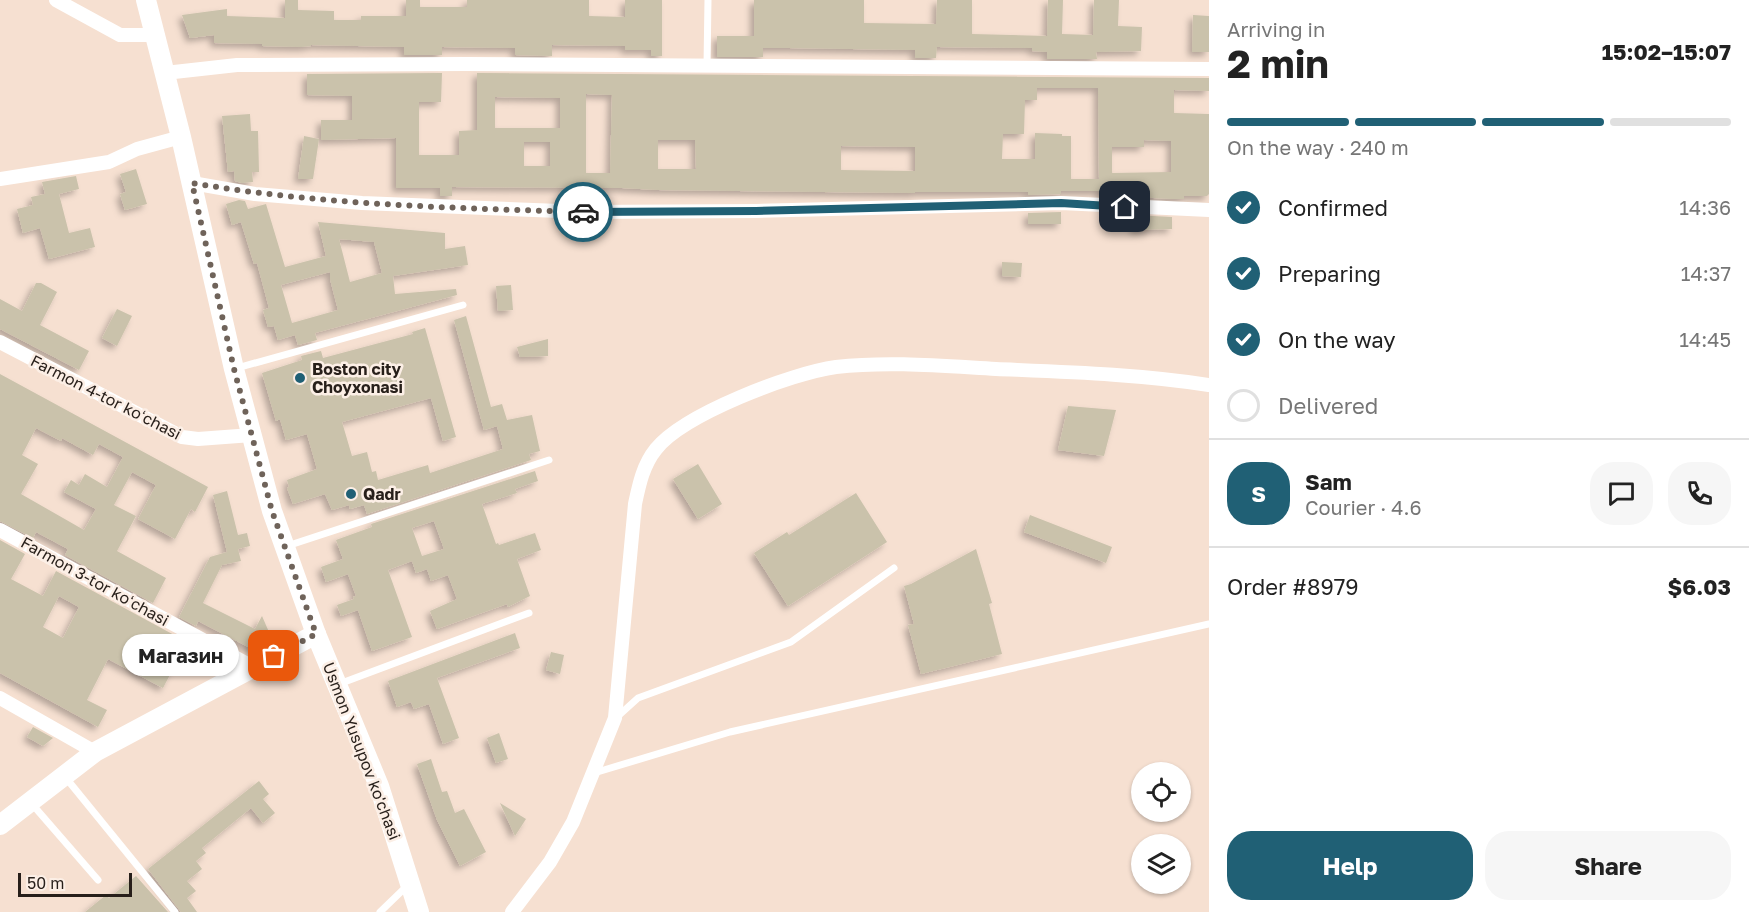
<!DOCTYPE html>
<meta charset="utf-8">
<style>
body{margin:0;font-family:"Golos Text",sans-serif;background:#f6f6f6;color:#222;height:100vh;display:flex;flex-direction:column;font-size:22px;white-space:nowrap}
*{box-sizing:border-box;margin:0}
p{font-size:20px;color:#767676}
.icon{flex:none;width:33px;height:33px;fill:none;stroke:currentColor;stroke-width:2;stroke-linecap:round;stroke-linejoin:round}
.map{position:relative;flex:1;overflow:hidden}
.sheet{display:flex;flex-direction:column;background:#fff;width:540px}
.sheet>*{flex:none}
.fabs{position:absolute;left:1131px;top:762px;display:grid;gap:12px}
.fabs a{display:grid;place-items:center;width:60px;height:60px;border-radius:50%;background:#fff;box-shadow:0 2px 4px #0004;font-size:30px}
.scale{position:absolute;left:18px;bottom:15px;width:114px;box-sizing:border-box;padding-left:6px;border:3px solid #271f1a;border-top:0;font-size:16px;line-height:21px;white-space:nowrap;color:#271f1a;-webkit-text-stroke:4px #fcefe6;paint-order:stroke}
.pin{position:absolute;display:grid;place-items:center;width:51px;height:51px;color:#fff;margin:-26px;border-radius:12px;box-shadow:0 3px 9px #0006}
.courier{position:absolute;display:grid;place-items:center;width:60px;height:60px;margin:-30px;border:4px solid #206075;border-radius:50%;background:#fff;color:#222;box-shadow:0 2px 8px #0007}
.bubble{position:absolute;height:42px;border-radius:21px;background:#fff;box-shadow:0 2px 4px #0004;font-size:20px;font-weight:700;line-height:42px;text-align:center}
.headline em{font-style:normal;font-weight:700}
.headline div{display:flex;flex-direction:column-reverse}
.headline{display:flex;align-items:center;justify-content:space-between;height:102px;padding:0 18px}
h1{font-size:39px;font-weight:700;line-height:45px}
.bar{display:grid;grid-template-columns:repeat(4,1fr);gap:9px 6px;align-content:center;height:72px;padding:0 18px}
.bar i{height:8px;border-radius:4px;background:#e0e0e0}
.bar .selected{background:#206075}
.bar p{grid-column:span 4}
.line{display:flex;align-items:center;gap:15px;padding:0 18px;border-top:2px solid #e0e0e0}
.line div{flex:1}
.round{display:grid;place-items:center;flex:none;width:63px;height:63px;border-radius:24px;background:#f6f6f6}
ol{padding:0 18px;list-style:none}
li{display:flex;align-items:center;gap:18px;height:66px}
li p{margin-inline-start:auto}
li .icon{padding:6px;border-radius:50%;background:#206075;color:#fff;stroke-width:4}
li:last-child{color:#767676}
li i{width:33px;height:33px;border:3px solid #e0e0e0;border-radius:50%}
.cta{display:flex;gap:12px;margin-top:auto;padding:12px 18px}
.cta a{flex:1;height:69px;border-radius:24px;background:#206075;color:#fff;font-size:24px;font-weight:700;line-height:69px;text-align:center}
.cta a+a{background:#f6f6f6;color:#222}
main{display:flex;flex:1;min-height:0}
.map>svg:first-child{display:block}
.building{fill:#cac2ab;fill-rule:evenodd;filter:url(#shadow)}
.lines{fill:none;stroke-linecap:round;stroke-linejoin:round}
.lane{stroke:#fff;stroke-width:7}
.street{stroke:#fff;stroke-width:14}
.secondary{stroke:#fff;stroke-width:20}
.done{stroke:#6f635a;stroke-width:6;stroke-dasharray:0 10.8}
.route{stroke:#206075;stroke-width:8}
.poi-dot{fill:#206075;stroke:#fcefe6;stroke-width:2}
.labels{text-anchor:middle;stroke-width:5;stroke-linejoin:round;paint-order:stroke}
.poi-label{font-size:16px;font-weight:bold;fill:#271f1a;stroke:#fcefe6;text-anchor:start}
.street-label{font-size:16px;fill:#271f1a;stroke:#fcefe6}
</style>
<main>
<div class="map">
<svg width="1209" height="912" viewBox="0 0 1209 912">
<defs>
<filter id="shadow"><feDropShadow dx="-4" dy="4" stdDeviation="3" flood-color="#0004"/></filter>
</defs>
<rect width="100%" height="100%" fill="#f6e0d1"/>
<!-- building -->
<g class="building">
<polygon points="285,0 298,0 298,10 334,11 334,20 361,20 361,16 406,16 406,0 420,0 420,7 467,7 467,0 589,0 589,16 625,17 625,0 662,0 662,56 651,56 651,50 625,50 625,46 552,45 552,56 515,55 515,48 442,47 442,55 404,55 404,47 311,45 311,46 301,47 262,46 262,44 214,43 214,35 190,38 182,15 227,9 227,16 285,18"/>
<polygon points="754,0 864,0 864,23 936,24 937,0 972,0 972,34 1047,36 1048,0 1063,0 1062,34 1093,35 1094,0 1119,0 1118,26 1142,27 1141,51 1096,52 1097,59 1047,59 1047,52 1032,51 1032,48 937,47 936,58 915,58 915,50 789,48 763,48 763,57 717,57 717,36 754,36"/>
<polygon points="1193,15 1209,16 1209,52 1192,52"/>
<path d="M442,73L441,102H419V155H459V131L477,130V73L1209,78V91L1174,90V113L1209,114V194L1207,196H1184V199H1172L1135,197V193H1099V191H1061V194L1028,195V192H915V193L658,190L622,188L452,187V196H440V188H396V138L321,140V120H352V96L307,95V74ZM1037,88H1098L1099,179H1071V136H1062V134L1035,133V159H1002L1003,134H1024L1025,100H1037ZM586,94L612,95L610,173H586ZM495,97L560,98V128H495ZM658,140H695L696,169H658ZM1144,140L1171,141V172L1112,173V147H1144ZM524,142H550V166H524ZM841,146L915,147V171L841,170Z"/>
<polygon points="250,114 251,131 258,131 259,172 252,172 253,182 242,183 235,181 234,171 228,172 222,116"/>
<polygon points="304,136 319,139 313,179 298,179"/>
<polygon points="136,169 147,204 125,210 120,194 126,192 120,174"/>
<polygon points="76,176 79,189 59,194 69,233 90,228 95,247 49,259 40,228 23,233 17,209 33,205 31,197 45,194 42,182"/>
<path d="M239,200L245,201L248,209L266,204L285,267L326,256L318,222L445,233V249L465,246L468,265L393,276L395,294L456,289L457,295L315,333L317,340L298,345L295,335L278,340L274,326L268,327L263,310L269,308L257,263L254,264L241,222L232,225L226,204ZM339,239L374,242L382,273L350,282ZM330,272V279L338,310L292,323L281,285Z"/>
<polygon points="1061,212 1061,224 1028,224 1028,213"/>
<polygon points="1134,215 1172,217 1172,229 1134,230"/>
<polygon points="1002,262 1022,263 1021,277 1002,276"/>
<polygon points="36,283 41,283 57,292 40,325 89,351 79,370 0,329 0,299 22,311"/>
<polygon points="511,285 513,310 498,311 496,286"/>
<polygon points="117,309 132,316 117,346 102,338"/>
<polygon points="466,316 491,407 502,404 507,420 532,415 540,451 529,454 531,460 367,514 364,505 350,509 349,505 332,510 325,494 293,504 287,488 289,487 287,480 317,469 307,434 286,440 280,419 276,421 262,373 302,360 301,356 321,351 323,358 413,334 412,332 425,328 456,437 443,441 431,398 342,422 352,456 367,452 372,472 376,471 378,480 428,465 430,473 503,449 497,426 484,430 454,320"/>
<polygon points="548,339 548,356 520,357 517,347"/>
<path d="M0,374L208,487L195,512L191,509L175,539L138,519L156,485L132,472L114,505L136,516L117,551L166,578L153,603L65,555L68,549L36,532L33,538L0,521ZM36,428L61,441L62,438L93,455L99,444L123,457L107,487L85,474L79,485L71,480L64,492L96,509L84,530L21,494L38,464L22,455Z"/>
<polygon points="1068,406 1116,410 1104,456 1058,450"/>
<polygon points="698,464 722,504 698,519 673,479"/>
<path d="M535,471L538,481L515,489L517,493L482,504L496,544L498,543L499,545L535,533L541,550L517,559L530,596L508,607L507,604L437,629L430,611L457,599L448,575L431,581L427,569L416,573L412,561L388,570L412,637L372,651L358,610L341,616L337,605L354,599L353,597L356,596L348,574L326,582L321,567L343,559L336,540L372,527L371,524ZM434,521L444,549L422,556L412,528Z"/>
<polygon points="227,491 238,535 247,533 250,546 238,549 241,561 222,565 203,603 255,629 262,616 272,639 267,646 258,652 198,621 196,626 179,617 210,557 227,552 213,495"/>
<polygon points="856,493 887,542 788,606 754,553 787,532 789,535"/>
<polygon points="1030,515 1112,547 1106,563 1024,532"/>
<path d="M0,540L25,554L11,579L43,596L56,571L187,642L163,688L108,659L87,700L107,710L98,727L0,673ZM59,596L79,607L63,638L43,627Z"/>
<polygon points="976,549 992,603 989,604 1002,654 921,674 908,625 914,624 904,586 911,584"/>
<polygon points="515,633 520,648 437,678 459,738 443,744 429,704 414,709 411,702 397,707 388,681"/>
<polygon points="551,652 564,655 560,674 546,670"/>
<polygon points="33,727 53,738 43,746 27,737"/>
<polygon points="499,733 508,759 496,763 487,738"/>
<polygon points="431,759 442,792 447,791 455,813 464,809 486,852 460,866 437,820 417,764"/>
<polygon points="259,781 269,794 263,799 275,813 263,823 251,808 202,848 206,853 196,861 202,869 187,881 196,891 187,898 197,912 181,912 148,869"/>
<polygon points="500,803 526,819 515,836"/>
<polygon points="136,876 168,912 85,912 106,895 109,898"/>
</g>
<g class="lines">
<!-- lane -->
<g class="lane">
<polyline points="707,65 708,0"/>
<polyline points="237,368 463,305"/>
<polyline points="287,546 549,460"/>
<polyline points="339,684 529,613"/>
<polyline points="617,717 638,698 791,642 894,568"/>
<polyline points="594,773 730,732 1209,624"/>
<polyline points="66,778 175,912"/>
<polyline points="32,804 98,880"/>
<polyline points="380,912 408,885"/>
</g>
<!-- street -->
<g class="street">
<polyline points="56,0 120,35 155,35"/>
<polyline points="165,73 237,65 466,64 1209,69"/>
<polyline points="0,179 109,162 137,149 181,137"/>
<polyline points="192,183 255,194 362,203 585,212 756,211 1061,203 1209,210"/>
<polyline points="0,342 182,437 198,439 252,435"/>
<polyline points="0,530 253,667"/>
<polyline points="0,698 95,752"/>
<path d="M512,912L550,862L573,822L615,718L635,504C639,485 643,465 656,449C684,414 792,373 836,367C889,361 943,366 996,369C1067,372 1138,374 1209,385"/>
</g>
<!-- secondary -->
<g class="secondary">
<polyline points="146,0 181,137 234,369 272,511 316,634 379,786 419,912"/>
<polyline points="0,825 95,752 316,634"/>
</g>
</g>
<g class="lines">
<!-- done -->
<path class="done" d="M274,656L316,634L272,511L234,369L192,183C321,205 452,208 583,212"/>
<!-- route -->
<polyline class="route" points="583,212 756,211 1061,203 1125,207"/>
</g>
<!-- markers -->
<g class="poi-dot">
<circle cx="300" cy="378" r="6"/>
<circle cx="351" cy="494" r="6"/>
</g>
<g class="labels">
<!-- poi labels -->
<g class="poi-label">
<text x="312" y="375">Boston city<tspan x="312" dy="18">Choyxonasi</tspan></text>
<text x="363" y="500">Qadr</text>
</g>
<!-- street labels -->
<g class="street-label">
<text transform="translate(106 397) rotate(27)" y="6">Farmon 4-tor koʻchasi</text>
<text transform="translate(95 581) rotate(29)" y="6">Farmon 3-tor koʻchasi</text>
<text transform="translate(362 751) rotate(69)" y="6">Usmon Yusupov ko'chasi</text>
</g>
</g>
</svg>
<div class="fabs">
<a><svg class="icon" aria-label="locate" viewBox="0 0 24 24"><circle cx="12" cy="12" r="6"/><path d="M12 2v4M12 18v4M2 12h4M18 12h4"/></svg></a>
<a><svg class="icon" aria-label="layers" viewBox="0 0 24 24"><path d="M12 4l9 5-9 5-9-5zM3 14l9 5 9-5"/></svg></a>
</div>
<div class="scale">50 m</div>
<div class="pin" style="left:274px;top:656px;background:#ea580c"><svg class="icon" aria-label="bag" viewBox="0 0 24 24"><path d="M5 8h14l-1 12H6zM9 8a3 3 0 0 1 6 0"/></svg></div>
<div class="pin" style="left:1125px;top:207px;background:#1f2937"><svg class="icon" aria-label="home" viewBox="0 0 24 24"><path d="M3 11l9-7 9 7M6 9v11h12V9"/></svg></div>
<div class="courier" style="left:583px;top:212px"><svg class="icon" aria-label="car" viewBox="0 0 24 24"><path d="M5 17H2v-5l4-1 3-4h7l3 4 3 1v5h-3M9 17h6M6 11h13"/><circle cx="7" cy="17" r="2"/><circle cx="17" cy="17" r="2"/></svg></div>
<div class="bubble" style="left:122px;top:634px;width:117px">Магазин</div>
</div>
<section class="sheet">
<div class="headline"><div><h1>2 min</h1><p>Arriving in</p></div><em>15:02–15:07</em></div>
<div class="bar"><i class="selected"></i><i class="selected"></i><i class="selected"></i><i></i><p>On the way · 240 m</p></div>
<ol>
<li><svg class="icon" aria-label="check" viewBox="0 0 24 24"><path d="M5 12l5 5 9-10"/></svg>Confirmed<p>14:36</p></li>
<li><svg class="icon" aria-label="check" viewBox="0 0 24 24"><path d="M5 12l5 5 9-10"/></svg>Preparing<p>14:37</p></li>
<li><svg class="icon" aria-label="check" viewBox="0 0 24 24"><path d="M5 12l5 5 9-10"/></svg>On the way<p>14:45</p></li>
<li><i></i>Delivered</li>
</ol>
<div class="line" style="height:108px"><b class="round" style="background:#206075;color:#fff">S</b><div><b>Sam</b><p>Courier · 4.6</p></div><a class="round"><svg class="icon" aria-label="chat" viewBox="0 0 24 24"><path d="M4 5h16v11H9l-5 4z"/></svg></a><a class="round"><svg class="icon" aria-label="phone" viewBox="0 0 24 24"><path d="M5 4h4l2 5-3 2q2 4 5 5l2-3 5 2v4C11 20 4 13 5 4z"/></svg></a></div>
<div class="line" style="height:78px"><div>Order #8979</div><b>$6.03</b></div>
<div class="cta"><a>Help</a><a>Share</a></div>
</section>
</main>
